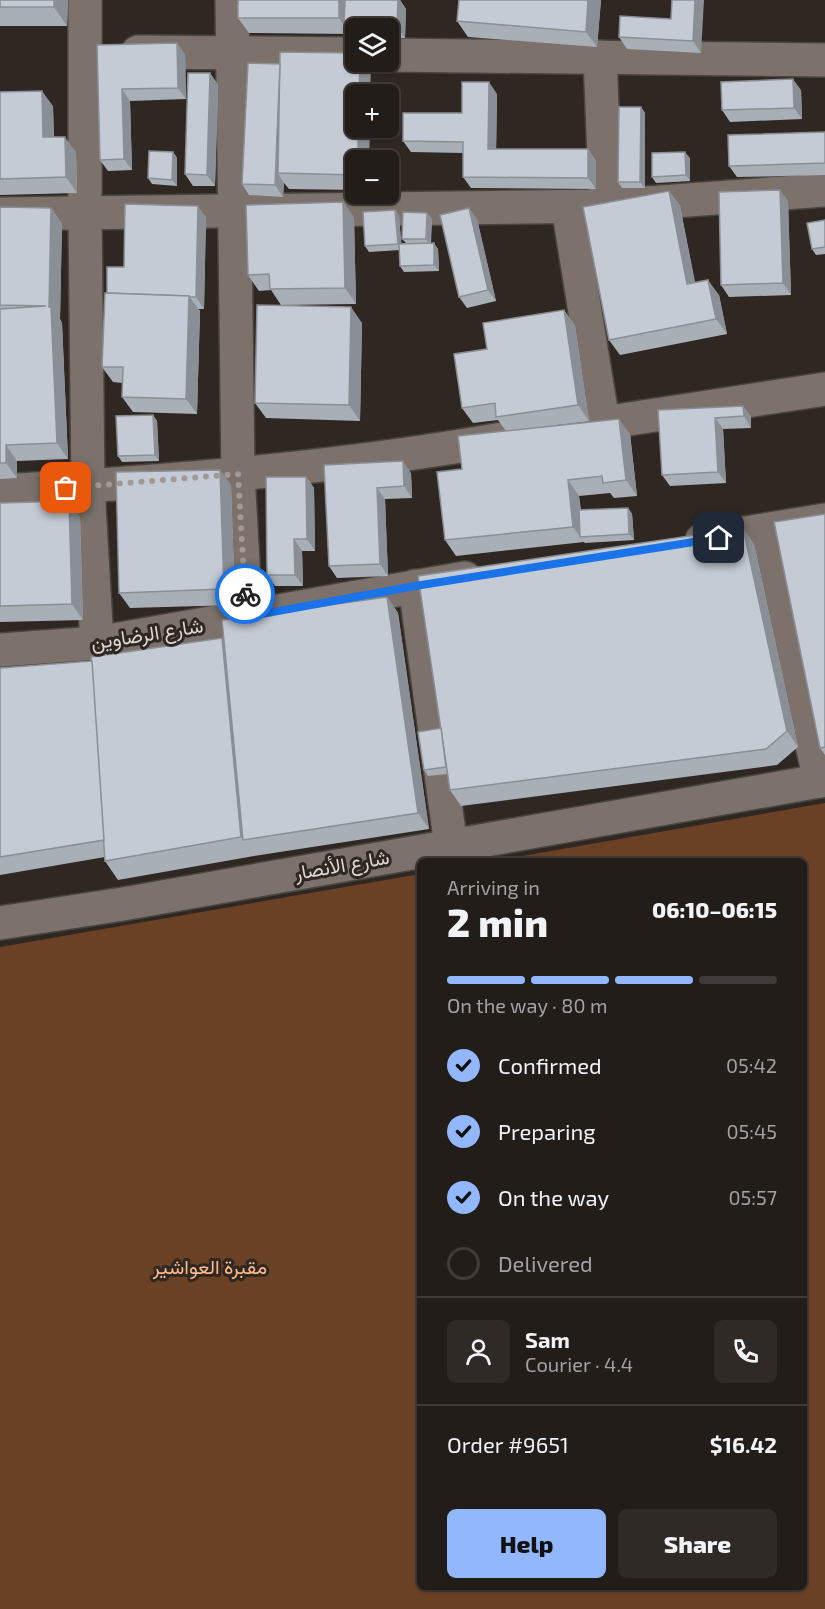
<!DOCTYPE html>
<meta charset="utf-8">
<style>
body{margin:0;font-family:"Exo 2",Vazirmatn,sans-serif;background:#2f2a26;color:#f1f3f6;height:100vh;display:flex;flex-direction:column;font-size:22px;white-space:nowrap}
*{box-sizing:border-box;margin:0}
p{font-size:20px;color:#a3a2a2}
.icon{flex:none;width:33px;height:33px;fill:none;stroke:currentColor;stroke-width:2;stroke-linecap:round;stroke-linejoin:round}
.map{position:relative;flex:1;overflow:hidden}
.side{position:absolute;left:417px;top:858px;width:390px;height:732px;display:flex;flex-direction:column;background:#231d19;border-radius:9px;box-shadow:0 2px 4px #0004,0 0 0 2px #403b38}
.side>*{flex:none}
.fabs{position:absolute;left:345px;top:18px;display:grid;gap:12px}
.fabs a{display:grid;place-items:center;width:54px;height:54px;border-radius:9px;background:#231d19;box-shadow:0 2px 4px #0004,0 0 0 2px #403b38;font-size:30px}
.pin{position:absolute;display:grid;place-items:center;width:51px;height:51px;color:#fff;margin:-26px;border-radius:12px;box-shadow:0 3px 9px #0006}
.courier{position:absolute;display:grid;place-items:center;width:60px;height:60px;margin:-30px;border:4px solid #1a73e8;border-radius:50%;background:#fff;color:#222;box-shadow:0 2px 8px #0007}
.overview em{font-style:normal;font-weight:800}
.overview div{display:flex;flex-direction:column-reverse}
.overview{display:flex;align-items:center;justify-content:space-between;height:102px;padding:0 30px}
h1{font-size:39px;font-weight:800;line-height:45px}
.bar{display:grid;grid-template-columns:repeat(4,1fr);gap:9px 6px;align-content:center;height:72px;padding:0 30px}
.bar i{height:8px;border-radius:4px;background:#403b38}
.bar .on{background:#93b7fd}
.bar p{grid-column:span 4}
.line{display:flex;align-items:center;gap:15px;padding:0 30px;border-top:2px solid #403b38}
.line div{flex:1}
.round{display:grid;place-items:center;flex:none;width:63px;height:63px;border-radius:9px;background:#2f2a26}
ol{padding:0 30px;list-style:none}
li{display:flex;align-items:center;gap:18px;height:66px}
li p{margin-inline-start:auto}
li .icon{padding:6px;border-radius:50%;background:#93b7fd;color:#111;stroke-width:4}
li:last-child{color:#a3a2a2}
li i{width:33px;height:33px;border:3px solid #403b38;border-radius:50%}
.action{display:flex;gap:12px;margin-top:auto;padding:12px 30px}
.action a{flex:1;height:69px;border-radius:9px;background:#93b7fd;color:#111;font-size:24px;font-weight:800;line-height:69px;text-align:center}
.action a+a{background:#2f2a26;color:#f1f3f6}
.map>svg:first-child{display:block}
.green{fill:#6b4126}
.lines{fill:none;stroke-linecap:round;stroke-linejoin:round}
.street-casing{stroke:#4a443f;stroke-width:36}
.street{stroke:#7c726b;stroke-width:33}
.wall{fill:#a9afb7}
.shaded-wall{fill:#8a8e95}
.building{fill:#c5cbd5;stroke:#8a8e95;stroke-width:1.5}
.done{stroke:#a09995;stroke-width:6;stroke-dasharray:0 10.8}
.route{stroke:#1a73e8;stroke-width:8}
.labels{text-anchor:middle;stroke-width:6;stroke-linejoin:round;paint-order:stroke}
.street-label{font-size:20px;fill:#ddd7d3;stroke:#2f2721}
.park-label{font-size:20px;fill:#ffb88c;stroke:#2f2721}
</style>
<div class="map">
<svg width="825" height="1609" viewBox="0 0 825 1609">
<rect width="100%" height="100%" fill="#2f2721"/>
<!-- green -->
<polygon class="green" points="825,803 825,1609 0,1609 0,947 420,874 420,1587 804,1587 804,861 494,861"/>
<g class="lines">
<!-- street casing -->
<g class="street-casing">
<g id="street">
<polyline points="85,0 85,213 88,487 97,643"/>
<polyline points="232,0 238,474 246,617"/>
<polyline points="138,52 356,54"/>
<polyline points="388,55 825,60"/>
<polyline points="600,57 606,206"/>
<polyline points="568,207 603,422"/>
<polyline points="0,214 606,206 825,190"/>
<polyline points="577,427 825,389"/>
<path d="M0,491C168,482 337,468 502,439"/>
<polyline points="765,530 820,781"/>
<polyline points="702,540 825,520"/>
<polyline points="415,586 451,846"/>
<polyline points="0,650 97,643 465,578"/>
<polyline points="0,923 123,904 825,780"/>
</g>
</g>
<!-- street -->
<use href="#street" class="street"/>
</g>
<!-- wall -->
<g class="wall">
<polygon points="0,0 68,0 67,26 0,26"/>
<polygon points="238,0 400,0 406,9 405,38 388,38 388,28 356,28 356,37 352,37 350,34 249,33 238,18"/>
<polygon points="601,0 597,47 468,37 457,21"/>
<polygon points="672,0 701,53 627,49 619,37 671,19"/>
<polygon points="97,45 185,54 186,99 130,101 132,170 108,171 100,160"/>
<polygon points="371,69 356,160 356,190 289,189 284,183 283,197 249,195 242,184"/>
<polygon points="210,73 218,85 215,186 193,186 185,174"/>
<polygon points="801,90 802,119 730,122 722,110"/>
<polygon points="0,92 53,106 54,137 76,152 77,193 0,195"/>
<polygon points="497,94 496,149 588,149 596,161 596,189 471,188 463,177 463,153 411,152 403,141 462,113"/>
<polygon points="641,107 645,113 645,188 622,188 618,182"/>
<polygon points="825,132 825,175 737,177 729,166"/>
<polygon points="173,152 177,158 177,186 152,184 148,178"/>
<polygon points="690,158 690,181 656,183 652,177"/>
<polygon points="669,191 680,206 695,282 719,295 727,334 620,355 609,340"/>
<polygon points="788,201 791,295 729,297 721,285"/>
<polygon points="343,202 354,218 356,304 281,305 271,290 259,291 248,275"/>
<polygon points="0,207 51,208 62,224 60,319 62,323 68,459 17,461 17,478 0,479"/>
<polygon points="395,210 399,216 401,243 406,243 402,239 427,213 432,219 431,243 438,249 439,271 404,272 400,266 400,250 369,252 365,246"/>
<polygon points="206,217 204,309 198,309 200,311 197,414 133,412 122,397 122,383 113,382 102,367 107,293 124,267"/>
<polygon points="477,219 496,301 467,308 459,297"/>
<polygon points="825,220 825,254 816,255 812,249"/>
<polygon points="564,310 575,326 589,421 557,425 630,434 637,496 614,498 610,493 579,496 581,510 628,508 632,514 634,540 585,543 584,542 456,556 445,540 462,469 506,431 498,420 473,423 462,408 487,349"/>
<polygon points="362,323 360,421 266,418 255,403"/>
<polygon points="743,406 751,417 751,428 723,429 726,483 670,486 662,475 658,410"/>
<polygon points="153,415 157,421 159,461 122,462 118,456"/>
<polygon points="324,465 411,473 412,498 385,499 388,576 337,578 329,566"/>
<polygon points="306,477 314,488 315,551 302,551 303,586 275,586 267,575"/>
<polygon points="231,485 235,605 130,608 119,593"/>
<polygon points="0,503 80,517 83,620 0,622"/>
<polygon points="825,514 825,755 820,748"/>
<polygon points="754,544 798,747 777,765 461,806 450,790 447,774 428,776 424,770"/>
<polygon points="387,597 398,613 429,829 254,856 118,880 105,861 105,857 0,875 0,668 92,661 222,638 224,640"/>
</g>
<!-- shaded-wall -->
<g class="shaded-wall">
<polygon points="54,0 68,0 67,26 54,7"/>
<polygon points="339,0 350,0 344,25 350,34 339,18"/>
<polygon points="398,0 400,0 406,9 405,38 397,27"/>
<polygon points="588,0 601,0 597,47 586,32"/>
<polygon points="695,0 704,0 701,53 693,41"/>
<polygon points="177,43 185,54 186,99 178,88"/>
<polygon points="360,62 366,62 371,69 370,94 359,94"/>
<polygon points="281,64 278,173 284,183 283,197 275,185"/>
<polygon points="210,73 218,85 215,186 207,175"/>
<polygon points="793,79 801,90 802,119 794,108"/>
<polygon points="489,82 497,94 496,160 488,149"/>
<polygon points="122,89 130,101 132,170 124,159"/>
<polygon points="42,91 53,106 54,153 43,137"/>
<polygon points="641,107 645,113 645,188 640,182"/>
<polygon points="358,128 370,128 369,160 358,160"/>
<polygon points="65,137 76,152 77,193 66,177"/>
<polygon points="588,149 596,161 596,189 588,178"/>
<polygon points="173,152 177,158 177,186 172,180"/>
<polygon points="685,152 690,158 690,181 686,175"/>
<polygon points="780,190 788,201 791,295 783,283"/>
<polygon points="669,191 680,206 698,300 687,284"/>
<polygon points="343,202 354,218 356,304 345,288"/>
<polygon points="198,206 206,217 204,309 196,297"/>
<polygon points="51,208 62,224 60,319 62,323 68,459 57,443 49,307"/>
<polygon points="469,208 477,219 496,301 488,290"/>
<polygon points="395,210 399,216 402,250 398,244"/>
<polygon points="427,213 432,219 430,245 426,239"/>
<polygon points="434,243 438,249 439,271 434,265"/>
<polygon points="708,280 719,295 727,334 716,319"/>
<polygon points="189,296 200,311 197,414 186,399"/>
<polygon points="351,307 362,323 360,421 349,405"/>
<polygon points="564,310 575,326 589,421 578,405"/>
<polygon points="743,406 751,417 751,428 744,416"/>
<polygon points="153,415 157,421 159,461 155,455"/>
<polygon points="715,418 723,429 726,483 718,472"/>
<polygon points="619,419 630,434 637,496 626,480"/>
<polygon points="6,445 17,461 17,478 6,463"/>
<polygon points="403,461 411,473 412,498 404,486"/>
<polygon points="220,470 231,485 235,605 224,589"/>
<polygon points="306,477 314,488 315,551 307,539"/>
<polygon points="568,480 579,496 583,537 580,537 584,542 573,527"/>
<polygon points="377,488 385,499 388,576 380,564"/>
<polygon points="69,501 80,517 83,620 72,604"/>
<polygon points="628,508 632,514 634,540 629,534"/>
<polygon points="743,528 754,544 798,747 787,731"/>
<polygon points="294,539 302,551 303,586 295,575"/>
<polygon points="387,597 398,613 429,829 418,813"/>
<polygon points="222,638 235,657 243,840 241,837"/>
</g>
<!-- building -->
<g class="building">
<rect x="0" y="0" width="54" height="7"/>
<rect x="238" y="0" width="101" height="18"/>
<polygon points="345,0 398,0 397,27 344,25"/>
<polygon points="459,0 588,0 586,32 457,21"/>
<polygon points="672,0 695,0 693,41 619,37 620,16 671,19"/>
<polygon points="177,43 178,88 122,89 124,159 100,160 97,45"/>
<polygon points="280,52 356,53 356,62 360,62 359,94 356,94 356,128 358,128 358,160 356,160 356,175 278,173"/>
<polygon points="248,63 280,64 275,185 242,184"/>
<polygon points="188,73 210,73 207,175 185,174"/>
<polygon points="793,79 794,108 722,110 721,82"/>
<polygon points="462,82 489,82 488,149 588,149 588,178 463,177 463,142 403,141 403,113 462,113"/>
<polygon points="42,91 43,137 65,137 66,177 0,179 0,92"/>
<polygon points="619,107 641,107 640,182 618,182"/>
<polygon points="825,132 825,163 729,166 728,135"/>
<polygon points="149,151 173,152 172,180 148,178"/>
<polygon points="685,152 686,175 652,177 652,153"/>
<polygon points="780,190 783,283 721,285 719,192"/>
<polygon points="669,191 687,284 708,280 716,319 609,340 583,207"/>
<polygon points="343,202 345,288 270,289 269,274 248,275 246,205"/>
<polygon points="125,204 198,206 196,297 190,297 189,296 107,293 107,267 124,267"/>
<polygon points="0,207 51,208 49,307 51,307 57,443 6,445 6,463 0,463 0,309 46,306 0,305"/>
<polygon points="469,208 488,290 459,297 440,215"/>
<polygon points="395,210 398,244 365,246 363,212"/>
<polygon points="403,212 427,213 426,239 402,239"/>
<polygon points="825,220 825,247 812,249 807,223"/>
<polygon points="434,243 434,265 400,266 399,244"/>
<polygon points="105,293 189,296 186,399 122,397 123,367 102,367"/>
<polygon points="257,305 351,307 349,405 255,403"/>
<polygon points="564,310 578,405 496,417 495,403 462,408 454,354 487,349 483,323"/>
<polygon points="743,406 744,416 715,418 718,472 662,475 658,410"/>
<polygon points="153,415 155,455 118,456 116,416"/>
<polygon points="619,419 626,480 603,483 602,476 568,480 573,527 445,540 437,472 462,469 458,436"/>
<polygon points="403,461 404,486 377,488 380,564 329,566 324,465"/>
<polygon points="220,470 224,589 119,593 116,472"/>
<polygon points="266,477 306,477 307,539 294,539 295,575 267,575"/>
<polygon points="69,501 72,604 0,606 0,503"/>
<polygon points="628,508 629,534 580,537 579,510"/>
<polygon points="825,514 825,747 820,748 774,522"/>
<polygon points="743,528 787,731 766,749 450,790 418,576"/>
<polygon points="387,597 418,813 243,840 222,620"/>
<polygon points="222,638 241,837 105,861 91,657"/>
<polygon points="92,661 104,840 0,857 0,668"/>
<polygon points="441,728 446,767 424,770 418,732"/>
</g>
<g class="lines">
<!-- done -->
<polyline class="done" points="66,488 238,474 245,594"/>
<!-- route -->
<polyline class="route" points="245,594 246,617 415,586 719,538"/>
</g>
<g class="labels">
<!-- street labels -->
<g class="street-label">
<text transform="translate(147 634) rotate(-9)" y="7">شارع الرضاوين</text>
<text transform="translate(342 865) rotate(-10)" y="7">شارع الأنصار</text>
</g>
<!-- park labels -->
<g class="park-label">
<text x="210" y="1274">مقبرة العواشير</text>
</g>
</g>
</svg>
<div class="fabs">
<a><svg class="icon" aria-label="layers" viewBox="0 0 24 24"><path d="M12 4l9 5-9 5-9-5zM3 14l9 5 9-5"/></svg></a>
<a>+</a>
<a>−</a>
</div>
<div class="pin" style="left:66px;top:488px;background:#ea580c"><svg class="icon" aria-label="bag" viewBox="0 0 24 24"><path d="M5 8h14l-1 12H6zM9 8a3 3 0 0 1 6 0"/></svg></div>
<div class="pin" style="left:719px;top:538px;background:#1f2937"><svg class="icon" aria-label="home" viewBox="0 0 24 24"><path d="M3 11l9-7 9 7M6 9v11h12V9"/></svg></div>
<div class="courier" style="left:245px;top:594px"><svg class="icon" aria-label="bike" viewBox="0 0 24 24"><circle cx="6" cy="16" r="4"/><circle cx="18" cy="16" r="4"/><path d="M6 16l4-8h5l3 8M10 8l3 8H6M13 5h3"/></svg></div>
<section class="side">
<div class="overview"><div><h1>2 min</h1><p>Arriving in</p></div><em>06:10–06:15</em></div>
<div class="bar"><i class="on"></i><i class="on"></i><i class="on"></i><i></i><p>On the way · 80 m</p></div>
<ol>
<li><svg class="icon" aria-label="check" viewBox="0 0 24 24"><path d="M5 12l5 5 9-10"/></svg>Confirmed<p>05:42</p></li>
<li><svg class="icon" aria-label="check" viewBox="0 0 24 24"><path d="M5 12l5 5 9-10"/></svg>Preparing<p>05:45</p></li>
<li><svg class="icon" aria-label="check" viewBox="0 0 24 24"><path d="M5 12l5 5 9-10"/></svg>On the way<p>05:57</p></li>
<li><i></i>Delivered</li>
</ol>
<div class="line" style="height:108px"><a class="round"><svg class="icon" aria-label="person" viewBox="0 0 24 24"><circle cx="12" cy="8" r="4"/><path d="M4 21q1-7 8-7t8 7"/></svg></a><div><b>Sam</b><p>Courier · 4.4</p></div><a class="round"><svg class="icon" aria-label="phone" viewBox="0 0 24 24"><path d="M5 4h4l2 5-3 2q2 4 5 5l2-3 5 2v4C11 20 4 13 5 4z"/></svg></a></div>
<div class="line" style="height:78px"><div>Order #9651</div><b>$16.42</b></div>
<div class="action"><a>Help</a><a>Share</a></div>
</section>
</div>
